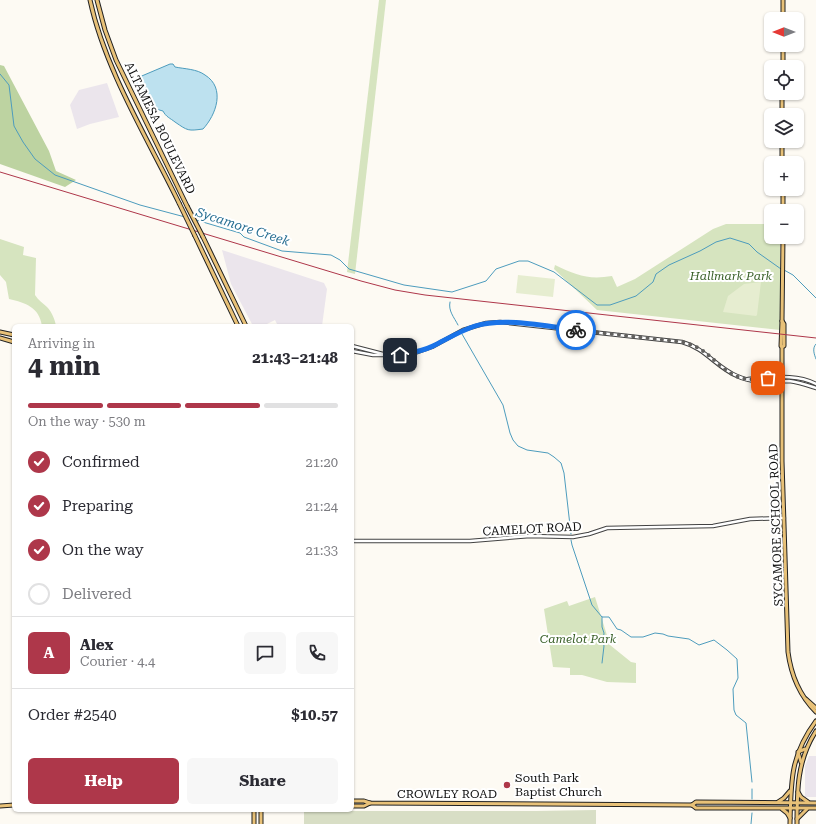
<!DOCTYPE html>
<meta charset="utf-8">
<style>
body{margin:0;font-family:"Roboto Serif",serif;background:#f7f7f7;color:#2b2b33;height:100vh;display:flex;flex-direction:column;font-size:15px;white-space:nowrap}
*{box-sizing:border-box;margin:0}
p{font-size:13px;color:#7c7c81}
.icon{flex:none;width:22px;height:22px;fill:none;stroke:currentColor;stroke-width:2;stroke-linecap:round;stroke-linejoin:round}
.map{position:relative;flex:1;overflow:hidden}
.side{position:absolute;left:12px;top:324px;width:342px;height:488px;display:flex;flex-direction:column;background:#fff;border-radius:6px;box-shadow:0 1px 3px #0004}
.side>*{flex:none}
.needle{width:26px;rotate:270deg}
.fabs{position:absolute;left:764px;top:12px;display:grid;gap:8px}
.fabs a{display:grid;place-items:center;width:40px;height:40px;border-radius:6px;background:#fff;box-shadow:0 1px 3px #0004;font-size:20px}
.pin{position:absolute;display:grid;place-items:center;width:34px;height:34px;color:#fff;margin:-17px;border-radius:8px;box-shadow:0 2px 6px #0006}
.courier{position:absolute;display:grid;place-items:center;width:40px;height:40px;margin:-20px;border:3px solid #1a73e8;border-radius:50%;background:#fff;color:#222;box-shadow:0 1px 5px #0007}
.overview em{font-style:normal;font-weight:700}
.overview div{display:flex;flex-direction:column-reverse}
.overview{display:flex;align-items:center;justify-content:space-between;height:68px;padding:0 16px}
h1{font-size:26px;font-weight:700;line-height:30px}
.bar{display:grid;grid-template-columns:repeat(4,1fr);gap:6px 4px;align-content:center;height:48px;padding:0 16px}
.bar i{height:5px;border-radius:3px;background:#e1e1e2}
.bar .selected{background:#ae374a}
.bar p{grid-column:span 4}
.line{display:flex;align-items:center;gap:10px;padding:0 16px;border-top:1px solid #e1e1e2}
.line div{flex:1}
.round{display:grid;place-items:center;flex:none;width:42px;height:42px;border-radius:6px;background:#f7f7f7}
ol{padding:0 16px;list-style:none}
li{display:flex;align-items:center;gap:12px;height:44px}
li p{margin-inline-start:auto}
li .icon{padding:4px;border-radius:50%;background:#ae374a;color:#fff;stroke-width:4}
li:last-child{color:#7c7c81}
li i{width:22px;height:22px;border:2px solid #e1e1e2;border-radius:50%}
.cta{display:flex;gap:8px;margin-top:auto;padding:8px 16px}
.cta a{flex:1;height:46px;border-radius:6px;background:#ae374a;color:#fff;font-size:16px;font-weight:700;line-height:46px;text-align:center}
.cta a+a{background:#f7f7f7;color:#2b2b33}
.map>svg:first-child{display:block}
.industrial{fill:#ebe5ec}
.green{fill:#d6e4bf}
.forest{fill:#bdd3a1}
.cemetery{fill:#d8dec5}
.pitch{fill:#e6edd0}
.water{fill:#bde1ef;stroke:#4d9cbd}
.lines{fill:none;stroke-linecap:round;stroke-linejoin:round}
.stream{stroke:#4d9cbd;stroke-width:1}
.minor-casing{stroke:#424242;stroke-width:4.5}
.major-casing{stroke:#202020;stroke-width:5}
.minor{stroke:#fff;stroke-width:2.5}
.major{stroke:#e8c178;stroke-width:3}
.rail{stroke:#ae374a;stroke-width:1}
.major-bridge-casing{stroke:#202020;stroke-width:5;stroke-linecap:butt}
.major-bridge{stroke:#e8c178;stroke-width:3}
.done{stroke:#62615f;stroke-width:4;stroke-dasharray:0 7.2}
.route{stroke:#1a73e8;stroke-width:5}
.poi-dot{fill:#ae374a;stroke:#fff;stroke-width:1.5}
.labels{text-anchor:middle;stroke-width:4;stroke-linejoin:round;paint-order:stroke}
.street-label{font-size:12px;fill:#0f0f0f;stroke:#fff}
.park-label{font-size:12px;font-style:italic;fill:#385f27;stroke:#fff}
.poi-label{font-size:12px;fill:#0f0f0f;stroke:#fff;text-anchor:start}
.water-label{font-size:13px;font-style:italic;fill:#276e92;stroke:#fff}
</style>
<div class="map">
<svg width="816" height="824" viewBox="0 0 816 824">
<rect width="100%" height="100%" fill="#fdfaf3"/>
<!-- industrial -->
<g class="industrial">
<polygon points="107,83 119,117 90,124 77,129 70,105 79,90"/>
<polygon points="222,250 324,283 327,289 322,326 278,326 275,320 263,326 253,326 231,284"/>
<polygon points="809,756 816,756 816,797 805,797 805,766"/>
</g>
<!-- green -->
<g class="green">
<polygon points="379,0 386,0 355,274 347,272"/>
<path d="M726,224H771V237H780V330L597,310L554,269L555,265C576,275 588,280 612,276L617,287L635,279L713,229Z"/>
<path d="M0,239L24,247L23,255L36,258L35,295C38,300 43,303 47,307C52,312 55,320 56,326H42C39,307 26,303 9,299L6,282L0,275Z"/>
<polygon points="595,597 610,645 631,662 636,663 636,683 607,682 582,675 570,675 570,668 553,667 544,609 567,601 569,606"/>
</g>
<!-- forest -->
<polygon class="forest" points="0,65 4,66 49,151 56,171 76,180 65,187 0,164"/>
<!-- cemetery -->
<polygon class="cemetery" points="596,810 596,824 304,824 304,811 536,811"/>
<!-- pitch -->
<g class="pitch">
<polygon points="518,275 555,279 553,297 516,293"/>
<polygon points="761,282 757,315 756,316 723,312 728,296 744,284"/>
</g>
<!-- water -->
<path class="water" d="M170,64H173L175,67C185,69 197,69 205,75C226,88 216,115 203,129C188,131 188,131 175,122C170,118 166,117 163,111C146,107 142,97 136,81L137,78Z"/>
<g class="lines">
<!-- stream -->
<g class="stream">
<polyline points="0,74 9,85 14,126 23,142 35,159 55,175 140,205 185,217"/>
<polyline points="196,220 240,233 244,237 282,251 331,255 340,260 349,269 404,285 452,292 486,281 496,269 519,261 528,261 554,272 597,305 610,305 636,296 653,282 656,274 669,265 700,251 716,242 730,238 749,244 757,252 781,269"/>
<polyline points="784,270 793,275 816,298"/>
<path d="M450,302C448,311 454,317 458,325"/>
<polyline points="462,334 503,405 510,433 513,440 518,446 527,450 548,453 554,457 561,463 564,473 571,534"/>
<path d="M816,344C812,348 814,354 816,359"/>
<polyline points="571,540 572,545 592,605 602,617 609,617 617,629 621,630 631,637 643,637 655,633 663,634 668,636 689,639 699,645 714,640 727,650 737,659 738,678 733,689 734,710 736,715 746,723 752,782"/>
<polyline points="602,663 604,646 603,641 604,633 602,627 602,617"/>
<polyline points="752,799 752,789"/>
<polyline points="751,824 752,813"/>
</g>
<!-- minor casing -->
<g class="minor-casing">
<g id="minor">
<polyline points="352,346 383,354"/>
<path d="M352,351L373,355H387L415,353L432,347L463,330L486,323L500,322L682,342C705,348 716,367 737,376C754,384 771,381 789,381C799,382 807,385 816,388"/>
<path d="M748,379C771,378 795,373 816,384"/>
<polyline points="352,541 470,541 530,536 573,537 589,534 607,528 713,526 750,519 784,518"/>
</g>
</g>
<!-- major casing -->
<g class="major-casing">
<g id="major">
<path d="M90,0C105,70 148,139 179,203"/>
<polyline points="97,0 105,30 116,60 187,206"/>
<polyline points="783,19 783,0"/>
<polyline points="783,45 783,67"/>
<polyline points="782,115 782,93"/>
<polyline points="782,141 782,163"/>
<polyline points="783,189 783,211"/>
<polyline points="195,236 238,326"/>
<polyline points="203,237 246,326"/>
<path d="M782,321L784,324V346L782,347V461L788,652C791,675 800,696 816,712"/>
<polyline points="0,332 14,335"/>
<polyline points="0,338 14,342"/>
<polyline points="782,347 781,346 782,321 783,237"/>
<polyline points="806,699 816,708"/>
<polyline points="801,762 798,752 805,749"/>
<polyline points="798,792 801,797 808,802"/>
<polyline points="352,801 364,801 370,803 692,805 696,802 816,803"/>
<polyline points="778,802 784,798 790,791"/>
<polyline points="692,805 696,808 816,808"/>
<polyline points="0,806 14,805"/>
<polyline points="352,806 364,806 370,803"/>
<polyline points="782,809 787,813 790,818"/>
<polyline points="797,819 807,809"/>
<polyline points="254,824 254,810"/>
<polyline points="261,824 261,810"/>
<path d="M790,824C791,782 790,756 816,721"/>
<path d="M797,824C797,791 797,760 816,731"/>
</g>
</g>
<!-- minor -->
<use href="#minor" class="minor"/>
<!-- major -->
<use href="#major" class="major"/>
<!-- rail -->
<polyline class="rail" points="0,172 361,281 395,290 425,295 816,338"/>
<!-- major-bridge casing -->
<g class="major-bridge-casing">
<g id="major-bridge">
<polyline points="179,203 195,236"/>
<polyline points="187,206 203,237"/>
</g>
</g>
<!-- major-bridge -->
<use href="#major-bridge" class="major-bridge"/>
</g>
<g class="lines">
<!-- done -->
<path class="done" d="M576,330L682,342C691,344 700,348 707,354C718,363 730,377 746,379C753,380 761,378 768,378"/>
<!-- route -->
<path class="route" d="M400,355C412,353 423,351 433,346C447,339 460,331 475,326C504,317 546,326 576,330"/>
</g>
<!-- markers -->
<circle class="poi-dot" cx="507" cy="785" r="4"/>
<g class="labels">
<!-- street labels -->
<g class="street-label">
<text transform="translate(160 128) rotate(64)" y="4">ALTAMESA BOULEVARD</text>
<text transform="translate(776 525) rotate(-92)" y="4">SYCAMORE SCHOOL ROAD</text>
<text transform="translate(532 529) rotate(-3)" y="4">CAMELOT ROAD</text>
<text x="447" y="798">CROWLEY ROAD</text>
</g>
<!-- park labels -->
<g class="park-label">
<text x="731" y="280">Hallmark Park</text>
<text x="578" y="643">Camelot Park</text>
</g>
<!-- poi labels -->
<g class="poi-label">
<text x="515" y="782">South Park<tspan x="515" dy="14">Baptist Church</tspan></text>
</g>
<!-- water labels -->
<g class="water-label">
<text transform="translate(243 226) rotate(18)" y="5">Sycamore Creek</text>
</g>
</g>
</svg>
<div class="fabs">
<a><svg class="needle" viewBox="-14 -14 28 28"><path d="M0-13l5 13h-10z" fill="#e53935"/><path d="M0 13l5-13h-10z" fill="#7c7c81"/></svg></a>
<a><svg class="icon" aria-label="locate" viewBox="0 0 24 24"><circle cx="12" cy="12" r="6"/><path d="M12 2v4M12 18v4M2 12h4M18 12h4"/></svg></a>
<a><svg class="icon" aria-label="layers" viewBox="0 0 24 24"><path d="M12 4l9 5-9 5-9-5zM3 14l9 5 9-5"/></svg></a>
<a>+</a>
<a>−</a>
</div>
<div class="pin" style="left:768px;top:378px;background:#ea580c"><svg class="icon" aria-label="bag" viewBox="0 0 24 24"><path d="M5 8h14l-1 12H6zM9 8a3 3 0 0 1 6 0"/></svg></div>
<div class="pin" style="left:400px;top:355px;background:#1f2937"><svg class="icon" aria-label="home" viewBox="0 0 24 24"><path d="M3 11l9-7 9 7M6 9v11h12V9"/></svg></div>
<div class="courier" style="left:576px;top:330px"><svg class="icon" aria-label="bike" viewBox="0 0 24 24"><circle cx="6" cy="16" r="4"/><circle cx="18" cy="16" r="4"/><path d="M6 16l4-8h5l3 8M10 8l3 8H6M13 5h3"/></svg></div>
<section class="side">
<div class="overview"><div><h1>4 min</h1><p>Arriving in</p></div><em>21:43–21:48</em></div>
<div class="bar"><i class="selected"></i><i class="selected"></i><i class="selected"></i><i></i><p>On the way · 530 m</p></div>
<ol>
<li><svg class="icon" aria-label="check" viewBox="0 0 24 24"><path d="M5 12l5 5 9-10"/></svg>Confirmed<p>21:20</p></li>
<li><svg class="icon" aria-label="check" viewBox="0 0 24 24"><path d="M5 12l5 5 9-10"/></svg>Preparing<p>21:24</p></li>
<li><svg class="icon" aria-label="check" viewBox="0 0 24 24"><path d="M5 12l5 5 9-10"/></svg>On the way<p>21:33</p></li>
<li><i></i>Delivered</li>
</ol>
<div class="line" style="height:72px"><b class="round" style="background:#ae374a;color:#fff">A</b><div><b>Alex</b><p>Courier · 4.4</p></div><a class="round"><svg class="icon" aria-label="chat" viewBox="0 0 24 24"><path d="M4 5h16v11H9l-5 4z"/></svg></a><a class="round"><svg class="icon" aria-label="phone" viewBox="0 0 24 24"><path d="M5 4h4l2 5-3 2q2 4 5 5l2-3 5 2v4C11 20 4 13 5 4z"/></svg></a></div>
<div class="line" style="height:52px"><div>Order #2540</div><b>$10.57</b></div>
<div class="cta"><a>Help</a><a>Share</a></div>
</section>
</div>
